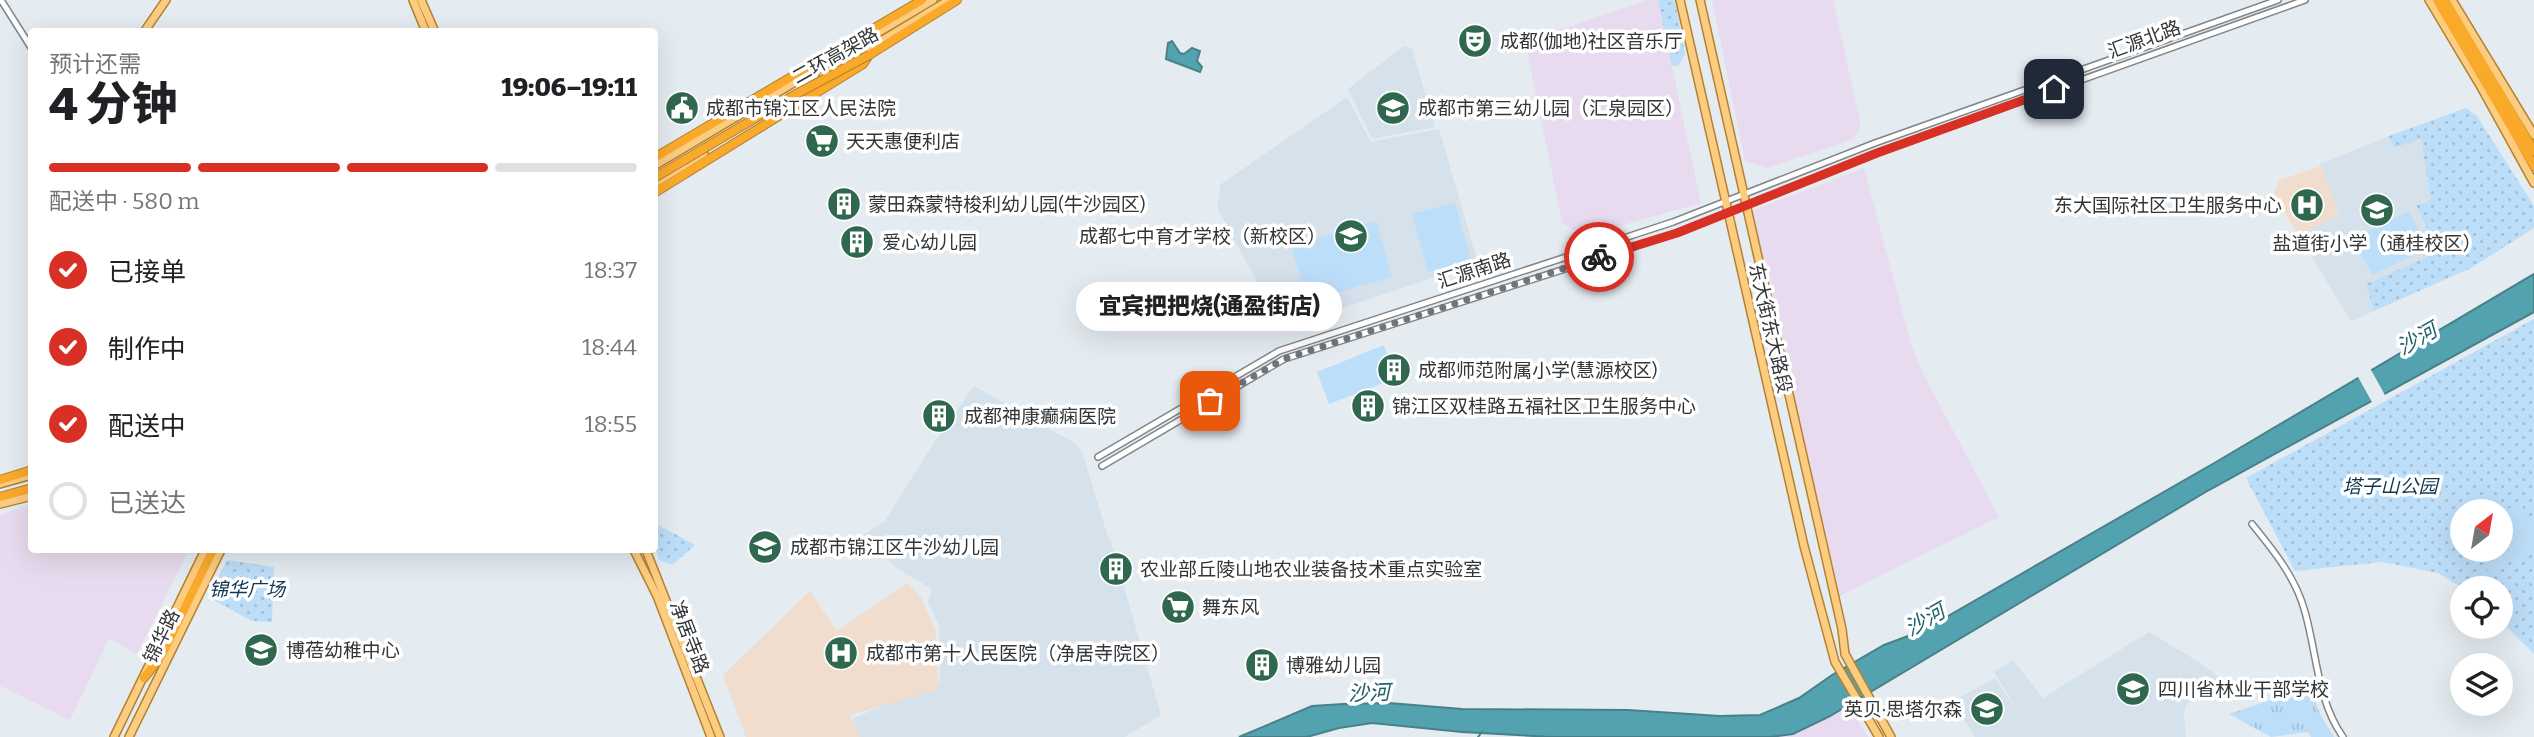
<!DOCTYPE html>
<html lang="zh">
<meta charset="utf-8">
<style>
body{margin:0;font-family:Bitter,"Noto Sans SC",serif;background:#f6f6f6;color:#202124;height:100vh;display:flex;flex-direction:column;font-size:26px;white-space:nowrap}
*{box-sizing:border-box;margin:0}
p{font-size:23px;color:#757577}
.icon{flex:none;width:38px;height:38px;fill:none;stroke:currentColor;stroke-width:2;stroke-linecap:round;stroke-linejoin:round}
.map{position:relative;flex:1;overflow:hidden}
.details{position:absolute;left:28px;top:28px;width:630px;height:525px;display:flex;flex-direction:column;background:#fff;border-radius:7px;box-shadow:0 7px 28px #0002}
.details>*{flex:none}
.needle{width:46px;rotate:31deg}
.fabs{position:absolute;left:2450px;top:499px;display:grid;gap:14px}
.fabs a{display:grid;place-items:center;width:63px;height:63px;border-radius:50%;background:#fff;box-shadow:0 7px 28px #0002;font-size:35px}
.pin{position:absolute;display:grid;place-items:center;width:60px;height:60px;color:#fff;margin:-30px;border-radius:14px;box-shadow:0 4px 10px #0006}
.courier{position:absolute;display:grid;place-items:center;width:70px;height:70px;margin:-35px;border:5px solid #d93025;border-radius:50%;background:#fff;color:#222;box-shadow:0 2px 9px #0007}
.bubble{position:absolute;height:49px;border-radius:24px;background:#fff;box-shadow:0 7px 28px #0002;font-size:23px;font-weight:800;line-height:49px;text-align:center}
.overview em{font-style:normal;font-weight:800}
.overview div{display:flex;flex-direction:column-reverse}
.overview{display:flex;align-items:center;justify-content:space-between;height:119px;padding:0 21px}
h1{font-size:46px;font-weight:800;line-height:52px}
.bar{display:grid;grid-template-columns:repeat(4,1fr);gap:10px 7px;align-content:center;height:84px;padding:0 21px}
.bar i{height:9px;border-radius:5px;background:#e0e0e0}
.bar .on{background:#d93025}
.bar p{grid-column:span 4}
ol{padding:0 21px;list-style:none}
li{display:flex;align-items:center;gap:21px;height:77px}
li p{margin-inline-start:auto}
li .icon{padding:7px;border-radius:50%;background:#d93025;color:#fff;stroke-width:4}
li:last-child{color:#757577}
li i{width:38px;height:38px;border:4px solid #e0e0e0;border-radius:50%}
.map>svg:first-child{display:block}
.commercial{fill:#e9dbef}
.built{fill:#d5e1eb}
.medical{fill:#f0ddcd}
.grass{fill:url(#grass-tufts)}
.park{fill:url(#park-dots);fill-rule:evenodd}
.pitch{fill:#bddef9}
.water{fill:#53a2af;stroke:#49818b;stroke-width:2}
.pier{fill:#e5ecf1}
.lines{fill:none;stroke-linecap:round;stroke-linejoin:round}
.stream{stroke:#49818b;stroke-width:2}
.minor-casing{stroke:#7f8589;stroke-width:8}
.major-casing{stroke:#b4812f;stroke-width:10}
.highway-casing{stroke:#b4812f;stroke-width:10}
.minor{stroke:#fff;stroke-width:5}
.major{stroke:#fccc80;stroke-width:7}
.highway{stroke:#faaa2b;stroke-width:8}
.highway-bridge-casing{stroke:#b4812f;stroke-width:10;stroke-linecap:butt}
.highway-bridge{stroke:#faaa2b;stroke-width:8}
.done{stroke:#717578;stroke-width:7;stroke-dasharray:0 12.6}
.route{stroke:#d93025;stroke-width:9}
.labels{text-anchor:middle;stroke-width:7;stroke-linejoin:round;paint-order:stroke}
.street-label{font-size:19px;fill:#333537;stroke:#fff}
.poi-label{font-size:19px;fill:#333537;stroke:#fff;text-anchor:start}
.park-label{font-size:19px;font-style:italic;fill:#103752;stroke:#fff}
.water-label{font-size:21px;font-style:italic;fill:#1f606a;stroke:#fff}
</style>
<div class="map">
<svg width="2534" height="737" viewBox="0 0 2534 737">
<defs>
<pattern id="grass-tufts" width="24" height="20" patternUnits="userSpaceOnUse" patternTransform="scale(1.75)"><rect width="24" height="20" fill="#bddef9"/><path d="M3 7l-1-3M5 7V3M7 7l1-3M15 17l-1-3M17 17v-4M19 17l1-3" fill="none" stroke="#a3bfd6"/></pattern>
<pattern id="park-dots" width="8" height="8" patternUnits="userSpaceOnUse" patternTransform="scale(1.75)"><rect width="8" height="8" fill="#bddef9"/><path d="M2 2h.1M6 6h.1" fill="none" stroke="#a3bfd6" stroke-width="1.8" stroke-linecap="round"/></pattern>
</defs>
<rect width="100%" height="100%" fill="#e5ecf1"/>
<!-- commercial -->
<g class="commercial">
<polygon points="1648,0 1658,0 1701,203 1584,236 1562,223 1525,41"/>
<polygon points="1712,0 1833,0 1861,126 1854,139 1767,168 1745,161"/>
<polygon points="1864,168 1911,344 1925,377 1999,517 1840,596 1751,211"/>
<polygon points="31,503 32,550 189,550 137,654 109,639 70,720 0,686 0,516"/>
<polygon points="1848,705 1868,737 1770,737 1793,734"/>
</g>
<!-- built -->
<g class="built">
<polygon points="1404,46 1412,48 1435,127 1372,139 1348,89"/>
<polygon points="1347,97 1371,142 1439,129 1478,263 1304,321 1269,304 1217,208 1221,184"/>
<polygon points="2389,136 2394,148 2421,138 2431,201 2416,207 2438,252 2366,284 2374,311 2351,321 2299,236 2339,214 2320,164"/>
<polygon points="974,386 1076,444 1082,452 1108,537 1111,542 1161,715 1125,737 855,737 854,718 940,681 939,625 928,602 932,589 898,569 862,536 885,521 931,447"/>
<polygon points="2149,632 2202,664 2221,679 2186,705 2184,713 2186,737 1975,737 1953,701 1995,678 2021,716 1994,672 2013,660 2043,698"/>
</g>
<!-- medical -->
<g class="medical">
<polygon points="2321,166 2339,214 2299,236 2273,195 2279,180"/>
<polygon points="907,583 921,597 936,632 938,690 850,715 861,737 746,737 723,675 810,591 837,631"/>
</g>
<!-- grass -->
<polygon class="grass" points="2310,687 2320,714 2334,737 2311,737 2308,732 2271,737 2229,714"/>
<!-- park -->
<g class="park">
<polygon points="1658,0 1675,0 1685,54 1679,65 1672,66"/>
<polygon points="2466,108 2477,116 2534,206 2534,228 2471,268 2374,311 2366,284 2438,252 2416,206 2431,200 2421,139 2394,148 2389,136"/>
<path d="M2534,319V654L2501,621V588H2462L2438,573L2382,562L2295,571L2246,478ZM2462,511H2501V550H2462Z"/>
<polygon points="654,523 655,523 695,545 672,565 659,560 655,548"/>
<polygon points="227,560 274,567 272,622 252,621 208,597"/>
</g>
<!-- pitch -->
<g class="pitch">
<polygon points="1455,203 1471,261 1428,272 1412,214"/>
<polygon points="2409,211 2428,248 2372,275 2354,238"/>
<polygon points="1376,221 1392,277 1308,301 1291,246"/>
<polygon points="1384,345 1396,378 1329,404 1317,372"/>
<polygon points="2520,502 2534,529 2534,552 2515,562 2501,535 2501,513"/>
<polygon points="2488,550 2500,550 2509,565 2490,574 2479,554"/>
</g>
<!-- water -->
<g class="water">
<polygon points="1172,41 1180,53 1184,54 1192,48 1200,51 1197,61 1202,67 1200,72 1166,59 1168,43"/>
<polygon points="2534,274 2534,312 2209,490 1830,716 1793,734 1770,737 1551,737 1462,732 1372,723 1339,728 1307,737 1239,737 1312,706 1343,704 1389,703 1462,709 1628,710 1720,716 1760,715 1799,698 1832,675 1884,645 1908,636 1941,620 2216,462"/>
</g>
<!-- pier -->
<polygon class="pier" points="2370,368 2386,397 2373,404 2357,375"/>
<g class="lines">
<!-- stream -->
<polyline class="stream" points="1478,737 1482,732"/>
<!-- minor casing -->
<g class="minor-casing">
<g id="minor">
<polyline points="1,0 32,49"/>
<polyline points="1098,457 1279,351 1673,222 1875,143 2278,0"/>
<polyline points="1102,466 1284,359 1677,233 1877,153 2305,0"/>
<path d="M2252,524C2274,551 2296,578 2305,612C2317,654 2317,700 2343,737"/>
</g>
</g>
<!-- major casing -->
<g class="major-casing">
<g id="major">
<polyline points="413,0 426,32"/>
<polyline points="421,0 435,32"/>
<polyline points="1680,0 1804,546 1835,662 1879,737"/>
<polyline points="1700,0 1842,629 1845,654 1891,737"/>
<polyline points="2429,0 2481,87 2534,183"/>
<polyline points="2452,0 2534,135"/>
<polyline points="144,32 166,0"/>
<polyline points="823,76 949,0"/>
<polyline points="654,166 933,0"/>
<polyline points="654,184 704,153"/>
<polyline points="0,484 32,475"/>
<polyline points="0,504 32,496"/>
<polyline points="634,550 657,596 711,737"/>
<polyline points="646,550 720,737"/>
<polyline points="114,737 205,550"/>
<polyline points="129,737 221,550"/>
</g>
</g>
<!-- highway casing -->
<g class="highway-casing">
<g id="highway">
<polyline points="2437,0 2534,166"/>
<polyline points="2445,0 2534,151"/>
<polyline points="654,158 922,0"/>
<polyline points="654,193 863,64 869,55 957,0"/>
<polyline points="0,480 32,470"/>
<polyline points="0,497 32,488"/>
<polyline points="144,678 162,655 213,550"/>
</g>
</g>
<!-- minor -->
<use href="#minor" class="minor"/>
<!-- major -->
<use href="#major" class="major"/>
<!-- highway -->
<use href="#highway" class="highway"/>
<!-- highway-bridge casing -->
<g class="highway-bridge-casing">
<polyline id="highway-bridge" points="654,178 789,98 869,55"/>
</g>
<!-- highway-bridge -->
<use href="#highway-bridge" class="highway-bridge"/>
</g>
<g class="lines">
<!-- done -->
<polyline class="done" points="1210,401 1284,359 1599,257"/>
<!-- route -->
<polyline class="route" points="1599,257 1677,233 1877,153 2054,89"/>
</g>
<!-- icons -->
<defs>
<g id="theatre-disc" transform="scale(1.75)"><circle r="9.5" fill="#2f674f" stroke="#fff"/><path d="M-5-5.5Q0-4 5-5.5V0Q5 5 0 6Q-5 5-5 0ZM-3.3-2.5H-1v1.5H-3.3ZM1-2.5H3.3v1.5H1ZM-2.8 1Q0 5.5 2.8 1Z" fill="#fff"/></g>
<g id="civic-disc" transform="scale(1.75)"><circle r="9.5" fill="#2f674f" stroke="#fff"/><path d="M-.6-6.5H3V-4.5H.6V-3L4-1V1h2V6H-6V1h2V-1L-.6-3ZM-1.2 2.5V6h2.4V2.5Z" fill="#fff"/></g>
<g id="school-disc" transform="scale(1.75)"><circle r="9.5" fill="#2f674f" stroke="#fff"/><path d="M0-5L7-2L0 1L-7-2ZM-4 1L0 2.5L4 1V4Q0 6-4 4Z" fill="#fff"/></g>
<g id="supermarket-disc" transform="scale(1.75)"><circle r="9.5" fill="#2f674f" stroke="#fff"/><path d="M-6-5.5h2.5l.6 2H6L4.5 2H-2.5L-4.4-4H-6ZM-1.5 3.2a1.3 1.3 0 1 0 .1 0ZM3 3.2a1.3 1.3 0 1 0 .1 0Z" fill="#fff"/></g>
<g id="building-disc" transform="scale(1.75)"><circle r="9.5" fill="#2f674f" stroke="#fff"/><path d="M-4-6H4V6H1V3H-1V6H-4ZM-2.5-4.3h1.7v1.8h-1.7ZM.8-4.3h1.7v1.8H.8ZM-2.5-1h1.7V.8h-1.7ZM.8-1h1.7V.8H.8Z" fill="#fff"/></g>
<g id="hospital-disc" transform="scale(1.75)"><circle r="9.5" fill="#2f674f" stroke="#fff"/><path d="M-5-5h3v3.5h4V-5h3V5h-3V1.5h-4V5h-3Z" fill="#fff"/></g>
<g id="university-disc" transform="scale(1.75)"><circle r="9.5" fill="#2f674f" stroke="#fff"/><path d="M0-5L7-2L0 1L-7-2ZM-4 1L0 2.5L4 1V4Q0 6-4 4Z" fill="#fff"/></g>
</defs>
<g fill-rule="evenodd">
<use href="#theatre-disc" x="1475" y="41"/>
<use href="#civic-disc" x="682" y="108"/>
<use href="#school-disc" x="1393" y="108"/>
<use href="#supermarket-disc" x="822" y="141"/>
<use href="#building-disc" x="844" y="204"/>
<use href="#hospital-disc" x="2307" y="205"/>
<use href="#school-disc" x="2377" y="210"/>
<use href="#school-disc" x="1351" y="236"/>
<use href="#building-disc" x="857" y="242"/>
<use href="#building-disc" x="1394" y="370"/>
<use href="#building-disc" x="1368" y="406"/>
<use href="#building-disc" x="939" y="416"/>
<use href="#school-disc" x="765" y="547"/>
<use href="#building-disc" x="1116" y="569"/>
<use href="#supermarket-disc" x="1178" y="607"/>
<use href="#school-disc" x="261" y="650"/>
<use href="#hospital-disc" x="841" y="653"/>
<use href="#building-disc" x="1262" y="665"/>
<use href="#university-disc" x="2133" y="689"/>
<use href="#school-disc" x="1987" y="709"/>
</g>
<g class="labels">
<!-- street labels -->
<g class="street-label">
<text transform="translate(2144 39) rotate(-20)" y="7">汇源北路</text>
<text transform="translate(835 55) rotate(-29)" y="7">二环高架路</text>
<text transform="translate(1474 270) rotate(-18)" y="7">汇源南路</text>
<text transform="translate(1771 328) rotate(77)" y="7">东大街东大路段</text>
<text transform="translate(161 636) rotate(-64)" y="7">锦华路</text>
<text transform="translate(690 637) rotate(69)" y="7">净居寺路</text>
</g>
<!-- poi labels -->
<g class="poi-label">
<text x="1500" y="48">成都(伽地)社区音乐厅</text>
<text x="706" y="115">成都市锦江区人民法院</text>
<text x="1418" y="115">成都市第三幼儿园（汇泉园区）</text>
<text x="846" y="148">天天惠便利店</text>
<text x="868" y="211">蒙田森蒙特梭利幼儿园(牛沙园区)</text>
<text x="2282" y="212" text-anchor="end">东大国际社区卫生服务中心</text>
<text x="1326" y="243" text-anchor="end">成都七中育才学校（新校区）</text>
<text x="882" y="249">爱心幼儿园</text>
<text x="2377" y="250" text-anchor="middle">盐道街小学（通桂校区）</text>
<text x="1418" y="377">成都师范附属小学(慧源校区)</text>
<text x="1392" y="413">锦江区双桂路五福社区卫生服务中心</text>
<text x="964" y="423">成都神康癫痫医院</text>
<text x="790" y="554">成都市锦江区牛沙幼儿园</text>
<text x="1140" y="576">农业部丘陵山地农业装备技术重点实验室</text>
<text x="1202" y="614">舞东风</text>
<text x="286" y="657">博蓓幼稚中心</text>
<text x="866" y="660">成都市第十人民医院（净居寺院区）</text>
<text x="1286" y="672">博雅幼儿园</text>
<text x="2158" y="696">四川省林业干部学校</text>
<text x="1962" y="716" text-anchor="end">英贝·思塔尔森</text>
</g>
<!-- park labels -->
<g class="park-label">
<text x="2390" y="493">塔子山公园</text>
<text x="247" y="596">锦华广场</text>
</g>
<!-- water labels -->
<g class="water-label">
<text transform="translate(2417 339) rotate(-30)" y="7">沙河</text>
<text transform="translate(1925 620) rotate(-30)" y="7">沙河</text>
<text transform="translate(1369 693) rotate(-2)" y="7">沙河</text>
</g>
</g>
</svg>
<div class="fabs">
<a><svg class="needle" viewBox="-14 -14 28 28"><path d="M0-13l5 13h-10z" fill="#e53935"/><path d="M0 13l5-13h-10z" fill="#757577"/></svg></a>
<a><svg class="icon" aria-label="locate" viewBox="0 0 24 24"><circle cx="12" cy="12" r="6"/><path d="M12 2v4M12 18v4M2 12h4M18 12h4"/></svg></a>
<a><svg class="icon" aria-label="layers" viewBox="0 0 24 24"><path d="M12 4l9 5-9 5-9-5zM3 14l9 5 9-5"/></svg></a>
</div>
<div class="pin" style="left:1210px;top:401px;background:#ea580c"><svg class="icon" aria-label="bag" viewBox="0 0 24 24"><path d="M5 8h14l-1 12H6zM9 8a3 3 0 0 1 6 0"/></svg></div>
<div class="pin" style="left:2054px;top:89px;background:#1f2937"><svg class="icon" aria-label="home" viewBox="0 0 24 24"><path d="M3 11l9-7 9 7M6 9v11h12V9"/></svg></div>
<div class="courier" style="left:1599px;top:257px"><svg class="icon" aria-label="bike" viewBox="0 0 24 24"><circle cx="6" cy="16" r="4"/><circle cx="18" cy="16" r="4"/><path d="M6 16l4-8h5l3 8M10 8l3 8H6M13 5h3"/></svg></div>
<div class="bubble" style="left:1076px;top:282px;width:266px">宜宾把把烧(通盈街店)</div>
<section class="details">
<div class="overview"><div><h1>4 分钟</h1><p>预计还需</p></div><em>19:06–19:11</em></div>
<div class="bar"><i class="on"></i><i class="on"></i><i class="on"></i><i></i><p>配送中 · 580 m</p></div>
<ol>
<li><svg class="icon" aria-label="check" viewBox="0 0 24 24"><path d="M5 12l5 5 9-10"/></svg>已接单<p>18:37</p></li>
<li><svg class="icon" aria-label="check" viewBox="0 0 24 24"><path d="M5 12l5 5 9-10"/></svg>制作中<p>18:44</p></li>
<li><svg class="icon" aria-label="check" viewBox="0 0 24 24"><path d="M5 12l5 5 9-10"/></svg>配送中<p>18:55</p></li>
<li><i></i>已送达</li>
</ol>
</section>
</div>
